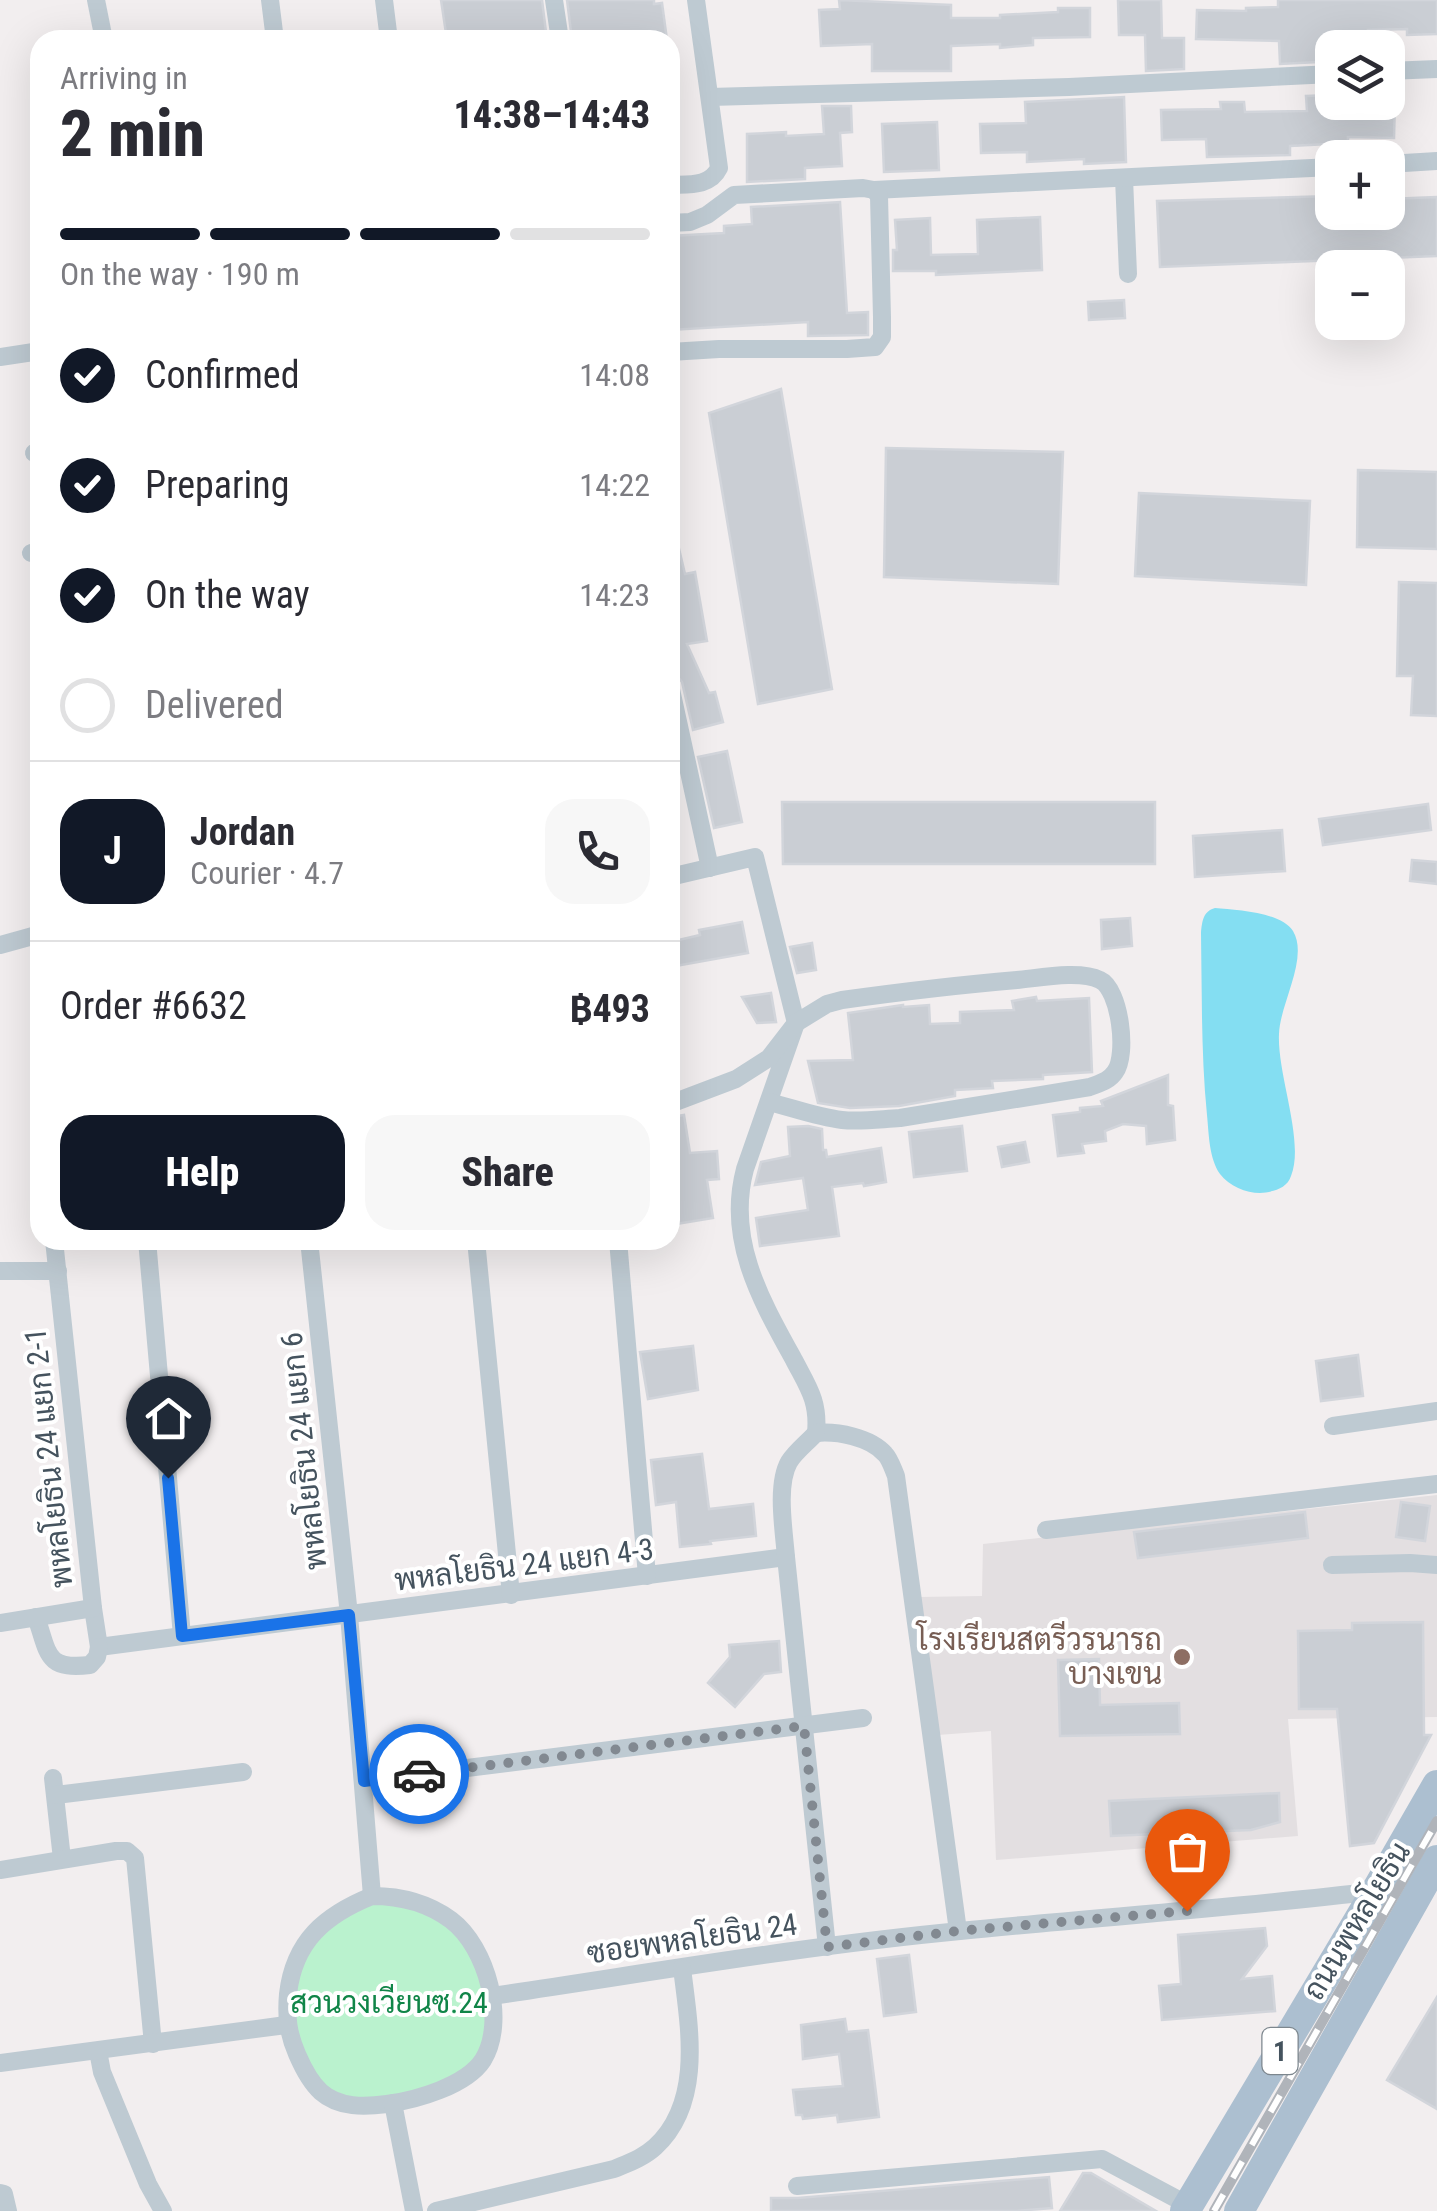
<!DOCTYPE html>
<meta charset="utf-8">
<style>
body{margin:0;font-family:"Roboto Condensed",Sarabun,sans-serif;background:#f7f7f7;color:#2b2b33;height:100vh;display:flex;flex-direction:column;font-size:38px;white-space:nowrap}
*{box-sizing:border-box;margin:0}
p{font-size:32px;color:#7c7c81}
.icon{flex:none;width:55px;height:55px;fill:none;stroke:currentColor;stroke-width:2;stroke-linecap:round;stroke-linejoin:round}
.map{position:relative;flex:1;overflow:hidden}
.drawer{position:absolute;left:30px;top:30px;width:650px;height:1220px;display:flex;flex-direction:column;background:#fff;border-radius:30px;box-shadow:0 10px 40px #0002}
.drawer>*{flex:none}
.fabs{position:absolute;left:1315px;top:30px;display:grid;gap:20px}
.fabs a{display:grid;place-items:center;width:90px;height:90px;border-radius:20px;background:#fff;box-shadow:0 10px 40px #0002;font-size:50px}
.pin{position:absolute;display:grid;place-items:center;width:85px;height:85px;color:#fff;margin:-102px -42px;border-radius:50% 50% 50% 0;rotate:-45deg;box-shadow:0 0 10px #0007}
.pin .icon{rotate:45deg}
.courier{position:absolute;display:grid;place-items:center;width:100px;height:100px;margin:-50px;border:8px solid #1a73e8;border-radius:50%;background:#fff;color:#222;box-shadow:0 2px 12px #0007}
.overview em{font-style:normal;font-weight:800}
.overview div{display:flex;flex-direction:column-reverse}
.overview{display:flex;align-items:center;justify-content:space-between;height:170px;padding:0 30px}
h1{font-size:65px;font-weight:800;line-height:75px}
.bar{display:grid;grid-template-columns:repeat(4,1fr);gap:15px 10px;align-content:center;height:120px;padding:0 30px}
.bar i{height:12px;border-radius:8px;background:#e1e1e2}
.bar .current{background:#111827}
.bar p{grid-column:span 4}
.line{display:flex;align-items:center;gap:25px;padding:0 30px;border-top:2px solid #e1e1e2}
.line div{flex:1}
.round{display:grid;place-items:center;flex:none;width:105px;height:105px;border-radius:30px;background:#f7f7f7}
ol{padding:0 30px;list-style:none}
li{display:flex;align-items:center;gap:30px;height:110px}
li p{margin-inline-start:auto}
li .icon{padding:10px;border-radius:50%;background:#111827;color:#fff;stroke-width:4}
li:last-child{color:#7c7c81}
li i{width:55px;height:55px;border:5px solid #e1e1e2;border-radius:50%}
.button{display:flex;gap:20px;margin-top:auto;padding:20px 30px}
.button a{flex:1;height:115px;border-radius:30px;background:#111827;color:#fff;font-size:40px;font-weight:800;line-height:115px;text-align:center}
.button a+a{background:#f7f7f7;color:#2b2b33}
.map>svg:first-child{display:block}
.education{fill:#e3dfe1}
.green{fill:#baf2ce}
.water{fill:#84def2}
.building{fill:#caced4;stroke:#d2d5db;stroke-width:2.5}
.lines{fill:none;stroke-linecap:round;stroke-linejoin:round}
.street{stroke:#becad2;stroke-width:18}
.primary{stroke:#acbfd0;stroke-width:30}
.rail-casing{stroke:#b0b4ba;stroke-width:10}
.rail{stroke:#fff;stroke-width:6;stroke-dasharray:19;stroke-linecap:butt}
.done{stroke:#828991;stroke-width:10;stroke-dasharray:0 18}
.route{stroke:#1a73e8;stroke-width:12}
.education-dot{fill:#8d6e63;stroke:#fff;stroke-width:4}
.labels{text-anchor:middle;stroke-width:8;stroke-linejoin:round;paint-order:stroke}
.shield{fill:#fff;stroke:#7d878e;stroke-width:2.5}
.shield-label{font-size:28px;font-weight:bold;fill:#45535e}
.street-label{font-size:30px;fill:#45535e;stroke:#fff}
.education-label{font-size:30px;fill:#785e54;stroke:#fff;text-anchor:end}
.park-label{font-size:30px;fill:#108548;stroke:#fff}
</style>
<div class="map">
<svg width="1437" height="2211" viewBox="0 0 1437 2211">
<rect width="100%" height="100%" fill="#f2eeef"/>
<!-- education -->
<polygon class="education" points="1437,1495 1437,1717 1288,1719 1298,1836 996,1860 991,1731 938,1735 919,1597 982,1596 983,1544"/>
<!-- green -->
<polygon class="green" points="401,1898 445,1916 472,1944 492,1996 489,2046 464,2077 422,2096 352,2105 312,2082 289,2035 289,1990 312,1935 356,1902"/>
<!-- water -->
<path class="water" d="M1215,908C1236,910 1281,912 1293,931C1309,958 1280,1003 1279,1034C1277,1075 1305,1141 1291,1176C1287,1189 1272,1192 1260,1193C1246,1193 1229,1186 1220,1174C1209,1158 1209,1135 1207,1115C1201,1055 1202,994 1201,933C1202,922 1203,911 1215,908Z"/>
<!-- building -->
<g class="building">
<polygon points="441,0 542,0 547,40 447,40"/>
<polygon points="567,0 654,0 654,4 662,3 667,40 572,40"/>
<polygon points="839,0 951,5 951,18 1000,18 1000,15 1058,12 1058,8 1090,8 1090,37 1033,38 1033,45 1000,48 1000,44 951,46 951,71 872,71 872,44 821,46 819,10 840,9"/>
<polygon points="1118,0 1161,0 1162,38 1184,38 1184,69 1146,71 1145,35 1119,35"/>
<polygon points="1278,0 1437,0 1437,34 1407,35 1407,29 1368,30 1368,48 1332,48 1332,55 1318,55 1318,62 1280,64 1279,41 1196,39 1197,10 1246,11 1246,8 1278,7"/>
<polygon points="1332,95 1332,102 1344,102 1344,105 1379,105 1379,102 1395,102 1394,138 1348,137 1348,143 1290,146 1290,155 1207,157 1206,139 1162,140 1161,110 1221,109 1220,102 1244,102 1245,112 1307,111 1306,96"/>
<polygon points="1124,97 1126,162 1084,164 1084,159 1027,162 1027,152 981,153 980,124 1026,123 1025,102"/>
<polygon points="822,106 851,106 852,132 840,133 842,166 805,168 805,179 747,182 747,134 786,132 786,136 824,134"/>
<polygon points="937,122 939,170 884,172 882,124"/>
<polygon points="1332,196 1332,212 1388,212 1388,199 1437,197 1437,256 1160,267 1157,201"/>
<polygon points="840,202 847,313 868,312 868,335 808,336 808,322 670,330 670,236 724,233 724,226 752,224 751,207"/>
<polygon points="1040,217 1042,270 936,275 936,271 893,271 893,250 897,250 895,220 930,218 931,255 978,254 977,220"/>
<polygon points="1124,300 1125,318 1089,320 1088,302"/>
<polygon points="781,389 832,689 758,704 709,413"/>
<polygon points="886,448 1063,452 1058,584 884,577"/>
<polygon points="1358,470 1437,472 1437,549 1357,547"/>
<polygon points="1139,493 1310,501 1306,585 1135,576"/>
<polygon points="676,536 685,574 695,572 707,641 687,644 709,693 715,692 723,722 693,730 682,682 672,669 678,667 670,621 670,537"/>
<polygon points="1399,582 1437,583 1437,716 1411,715 1413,676 1397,676"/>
<polygon points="727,751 742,822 714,828 698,757"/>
<polygon points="782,802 1155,802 1155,864 783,864"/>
<polygon points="1428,804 1431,830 1323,845 1319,819"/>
<polygon points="1282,830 1285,871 1195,877 1193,836"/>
<polygon points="1412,860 1437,862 1437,884 1410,881"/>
<polygon points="1130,918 1132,946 1102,949 1101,920"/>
<polygon points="742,922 748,953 670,967 670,942 700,935 699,930"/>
<polygon points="812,943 816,970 797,973 790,947"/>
<polygon points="771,993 776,1022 757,1023 742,997"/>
<polygon points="1036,997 1037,1001 1089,998 1092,1072 1043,1075 1043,1079 992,1081 993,1088 955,1090 955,1096 899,1106 850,1108 818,1103 808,1061 853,1060 848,1013 903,1005 903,1007 929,1005 930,1024 960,1023 960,1012 1014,1010 1012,1001"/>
<polygon points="1168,1075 1168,1105 1173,1106 1175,1140 1147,1144 1146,1126 1123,1124 1105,1131 1106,1141 1082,1144 1084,1153 1058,1156 1053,1115 1080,1112 1080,1108 1103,1106 1101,1101"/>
<polygon points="684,1115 690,1153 717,1151 719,1179 707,1180 713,1218 676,1224 670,1188 670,1117"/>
<polygon points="808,1126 822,1129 823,1150 826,1150 827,1157 881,1148 886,1182 864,1186 863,1183 832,1187 839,1236 760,1246 756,1218 808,1210 803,1178 755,1185 761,1162 790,1156 788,1127"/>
<polygon points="962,1126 967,1171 914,1177 909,1132"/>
<polygon points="1025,1142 1029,1162 1002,1167 998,1147"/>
<polygon points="693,1346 698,1390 648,1399 640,1352"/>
<polygon points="1358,1355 1363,1396 1321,1401 1316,1361"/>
<polygon points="702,1454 709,1509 753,1504 756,1536 710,1541 711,1544 680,1547 676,1502 656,1505 651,1460"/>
<polygon points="1401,1502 1430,1506 1425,1541 1396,1537"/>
<polygon points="1305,1512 1308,1538 1138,1558 1134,1532"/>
<polygon points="1423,1622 1424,1735 1431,1735 1374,1843 1350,1846 1337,1709 1299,1709 1298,1631 1352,1630 1352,1623"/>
<polygon points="779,1641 781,1672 764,1674 735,1707 708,1683 730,1657 729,1645"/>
<polygon points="1099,1659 1100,1705 1179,1703 1180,1734 1060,1736 1058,1660"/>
<polygon points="1279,1793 1280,1822 1251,1830 1111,1836 1109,1801"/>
<polygon points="1265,1928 1267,1946 1242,1979 1272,1976 1275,2011 1162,2020 1159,1986 1181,1984 1178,1935"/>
<polygon points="909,1955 916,2012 884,2016 877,1959"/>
<polygon points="1437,1997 1437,2109 1387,2080"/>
<polygon points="845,2019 847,2032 868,2030 879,2117 838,2122 837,2115 803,2119 802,2115 796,2115 793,2090 843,2086 839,2054 803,2059 801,2025"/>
<polygon points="1083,2173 1091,2173 1156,2211 1060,2211"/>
<polygon points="1049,2177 1052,2208 1016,2211 771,2211 771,2198 798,2198"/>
</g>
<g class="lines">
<!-- street -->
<g class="street">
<polyline points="96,0 104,40"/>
<polyline points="270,0 275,40"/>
<polyline points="384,0 389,40"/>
<polyline points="554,0 560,40"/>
<polyline points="1388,71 1437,69"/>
<polyline points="710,97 1069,87 1332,74"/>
<polyline points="1388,164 1437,161"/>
<polyline points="1124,178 1128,274"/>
<path d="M670,185C688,184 710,187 719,168L696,0"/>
<polyline points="874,190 1332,167"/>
<polyline points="670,223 690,222 707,215 734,195 863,188 874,190 879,196 882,317 882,337 875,347 847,349 719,349 670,352"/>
<polyline points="0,357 40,351"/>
<polyline points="34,453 40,452"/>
<polyline points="31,553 40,551"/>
<polyline points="670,685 710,868"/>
<path d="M670,877L755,857L796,1023L745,1169C726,1240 761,1300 794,1360C808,1387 819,1401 816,1433"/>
<polyline points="0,945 40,934"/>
<path d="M670,1104L736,1079L769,1058L796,1023L827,1004L842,1000C900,992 958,985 1017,980C1039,978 1080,970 1100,980C1120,989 1128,1055 1115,1072C1109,1081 1100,1083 1090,1087L900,1118C881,1119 861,1122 842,1120C817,1117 793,1108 769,1102"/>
<polyline points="54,1240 93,1608 99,1647 786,1557"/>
<polyline points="147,1240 182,1636"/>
<polyline points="309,1240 349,1615 372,1896"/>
<polyline points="476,1240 511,1595"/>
<polyline points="618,1240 647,1576"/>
<polyline points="0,1271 58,1271"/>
<polyline points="1333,1426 1437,1411"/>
<path d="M816,1433C837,1431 870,1437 885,1454C890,1459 893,1469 896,1476L958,1931"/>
<path d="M816,1433C808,1442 795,1452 789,1462C776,1485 784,1531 786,1557L827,1947"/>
<polyline points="1046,1530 1437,1484"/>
<polyline points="1332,1565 1410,1563 1437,1565"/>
<path d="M36,1617C49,1654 45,1670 90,1665L97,1657L99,1647"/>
<polyline points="0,1623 93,1608"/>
<polyline points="53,1778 62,1859"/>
<polyline points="364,1781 863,1718"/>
<polyline points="56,1795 243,1772"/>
<polyline points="0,1870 116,1851 127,1851 135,1858 153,2044"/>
<path d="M372,1896C400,1896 428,1903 451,1920C487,1947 507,2021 483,2060C466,2086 416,2100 387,2104C365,2107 339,2108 321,2092C310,2082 303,2068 297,2054C288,2033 286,2017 288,1994C294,1941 325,1915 372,1896Z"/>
<path d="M492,1996C648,1973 803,1946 960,1931C1099,1917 1238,1908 1376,1891"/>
<polyline points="98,2051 102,2072 148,2184 163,2211"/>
<polyline points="0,2063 286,2025"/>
<polyline points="393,2103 414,2211"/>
<polyline points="797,2186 1102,2159 1188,2205"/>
<polyline points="0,2193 4,2194 8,2211"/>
<path d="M436,2211L614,2169C628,2163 643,2158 655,2147C704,2102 689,2026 682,1968"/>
</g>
<!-- primary -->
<g class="primary">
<polyline points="1185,2211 1376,1891 1437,1785"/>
<polyline points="1239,2211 1437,1860"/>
</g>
<!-- rail casing -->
<g class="rail-casing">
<polyline id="rail" points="1214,2211 1437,1821"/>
</g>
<!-- rail -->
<use href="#rail" class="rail"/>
</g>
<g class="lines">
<!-- done -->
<polyline class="done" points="419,1774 804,1726 827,1947 958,1931 1187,1911"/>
<!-- route -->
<polyline class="route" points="168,1478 182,1636 349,1615 364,1781 419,1774"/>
</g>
<!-- markers -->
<circle class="education-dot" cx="1182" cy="1657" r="10"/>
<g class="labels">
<!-- shield labels -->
<rect class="shield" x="1262.5" y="2028" width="35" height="46" rx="8"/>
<g class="shield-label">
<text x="1280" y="2061">1</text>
</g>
<!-- street labels -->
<g class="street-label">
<text transform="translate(304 1451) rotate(-96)" y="10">พหลโยธิน 24 แยก 6</text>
<text transform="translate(49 1458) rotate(-96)" y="10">พหลโยธิน 24 แยก 2-1</text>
<text transform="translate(524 1565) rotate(-7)" y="10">พหลโยธิน 24 แยก 4-3</text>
<text transform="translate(1357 1921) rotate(-59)" y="10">ถนนพหลโยธิน</text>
<text transform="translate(692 1939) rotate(-8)" y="10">ซอยพหลโยธิน 24</text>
</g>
<!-- education labels -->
<g class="education-label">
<text x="1162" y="1650">โรงเรียนสตรีวรนารถ<tspan x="1162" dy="34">บางเขน</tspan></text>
</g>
<!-- park labels -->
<g class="park-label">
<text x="389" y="2013">สวนวงเวียนซ.24</text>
</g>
</g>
</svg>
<div class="fabs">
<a><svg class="icon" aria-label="layers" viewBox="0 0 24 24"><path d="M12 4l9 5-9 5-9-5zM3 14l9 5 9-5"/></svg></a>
<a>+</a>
<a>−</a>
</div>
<div class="pin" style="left:1187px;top:1911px;background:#ea580c"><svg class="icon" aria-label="bag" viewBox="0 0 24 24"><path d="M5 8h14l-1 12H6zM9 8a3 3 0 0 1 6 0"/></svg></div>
<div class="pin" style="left:168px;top:1478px;background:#1f2937"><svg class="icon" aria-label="home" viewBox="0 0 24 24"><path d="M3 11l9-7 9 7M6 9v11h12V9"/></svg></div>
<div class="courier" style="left:419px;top:1774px"><svg class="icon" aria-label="car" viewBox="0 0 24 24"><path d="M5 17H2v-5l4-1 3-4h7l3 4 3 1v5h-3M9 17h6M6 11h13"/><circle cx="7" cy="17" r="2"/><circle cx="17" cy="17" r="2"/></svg></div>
<section class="drawer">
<div class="overview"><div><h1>2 min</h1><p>Arriving in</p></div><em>14:38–14:43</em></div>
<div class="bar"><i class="current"></i><i class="current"></i><i class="current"></i><i></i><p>On the way · 190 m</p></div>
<ol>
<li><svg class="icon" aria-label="check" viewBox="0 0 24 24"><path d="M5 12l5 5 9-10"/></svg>Confirmed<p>14:08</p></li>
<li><svg class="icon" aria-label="check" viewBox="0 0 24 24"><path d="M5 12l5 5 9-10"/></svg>Preparing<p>14:22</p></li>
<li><svg class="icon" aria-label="check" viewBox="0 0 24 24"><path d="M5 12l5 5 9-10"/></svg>On the way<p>14:23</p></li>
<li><i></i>Delivered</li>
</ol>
<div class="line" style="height:180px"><b class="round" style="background:#111827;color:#fff">J</b><div><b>Jordan</b><p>Courier · 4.7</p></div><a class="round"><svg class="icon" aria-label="phone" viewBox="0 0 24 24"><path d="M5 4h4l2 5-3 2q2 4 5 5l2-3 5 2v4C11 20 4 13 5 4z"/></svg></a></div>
<div class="line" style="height:130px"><div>Order #6632</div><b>฿493</b></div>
<div class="button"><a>Help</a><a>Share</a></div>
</section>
</div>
